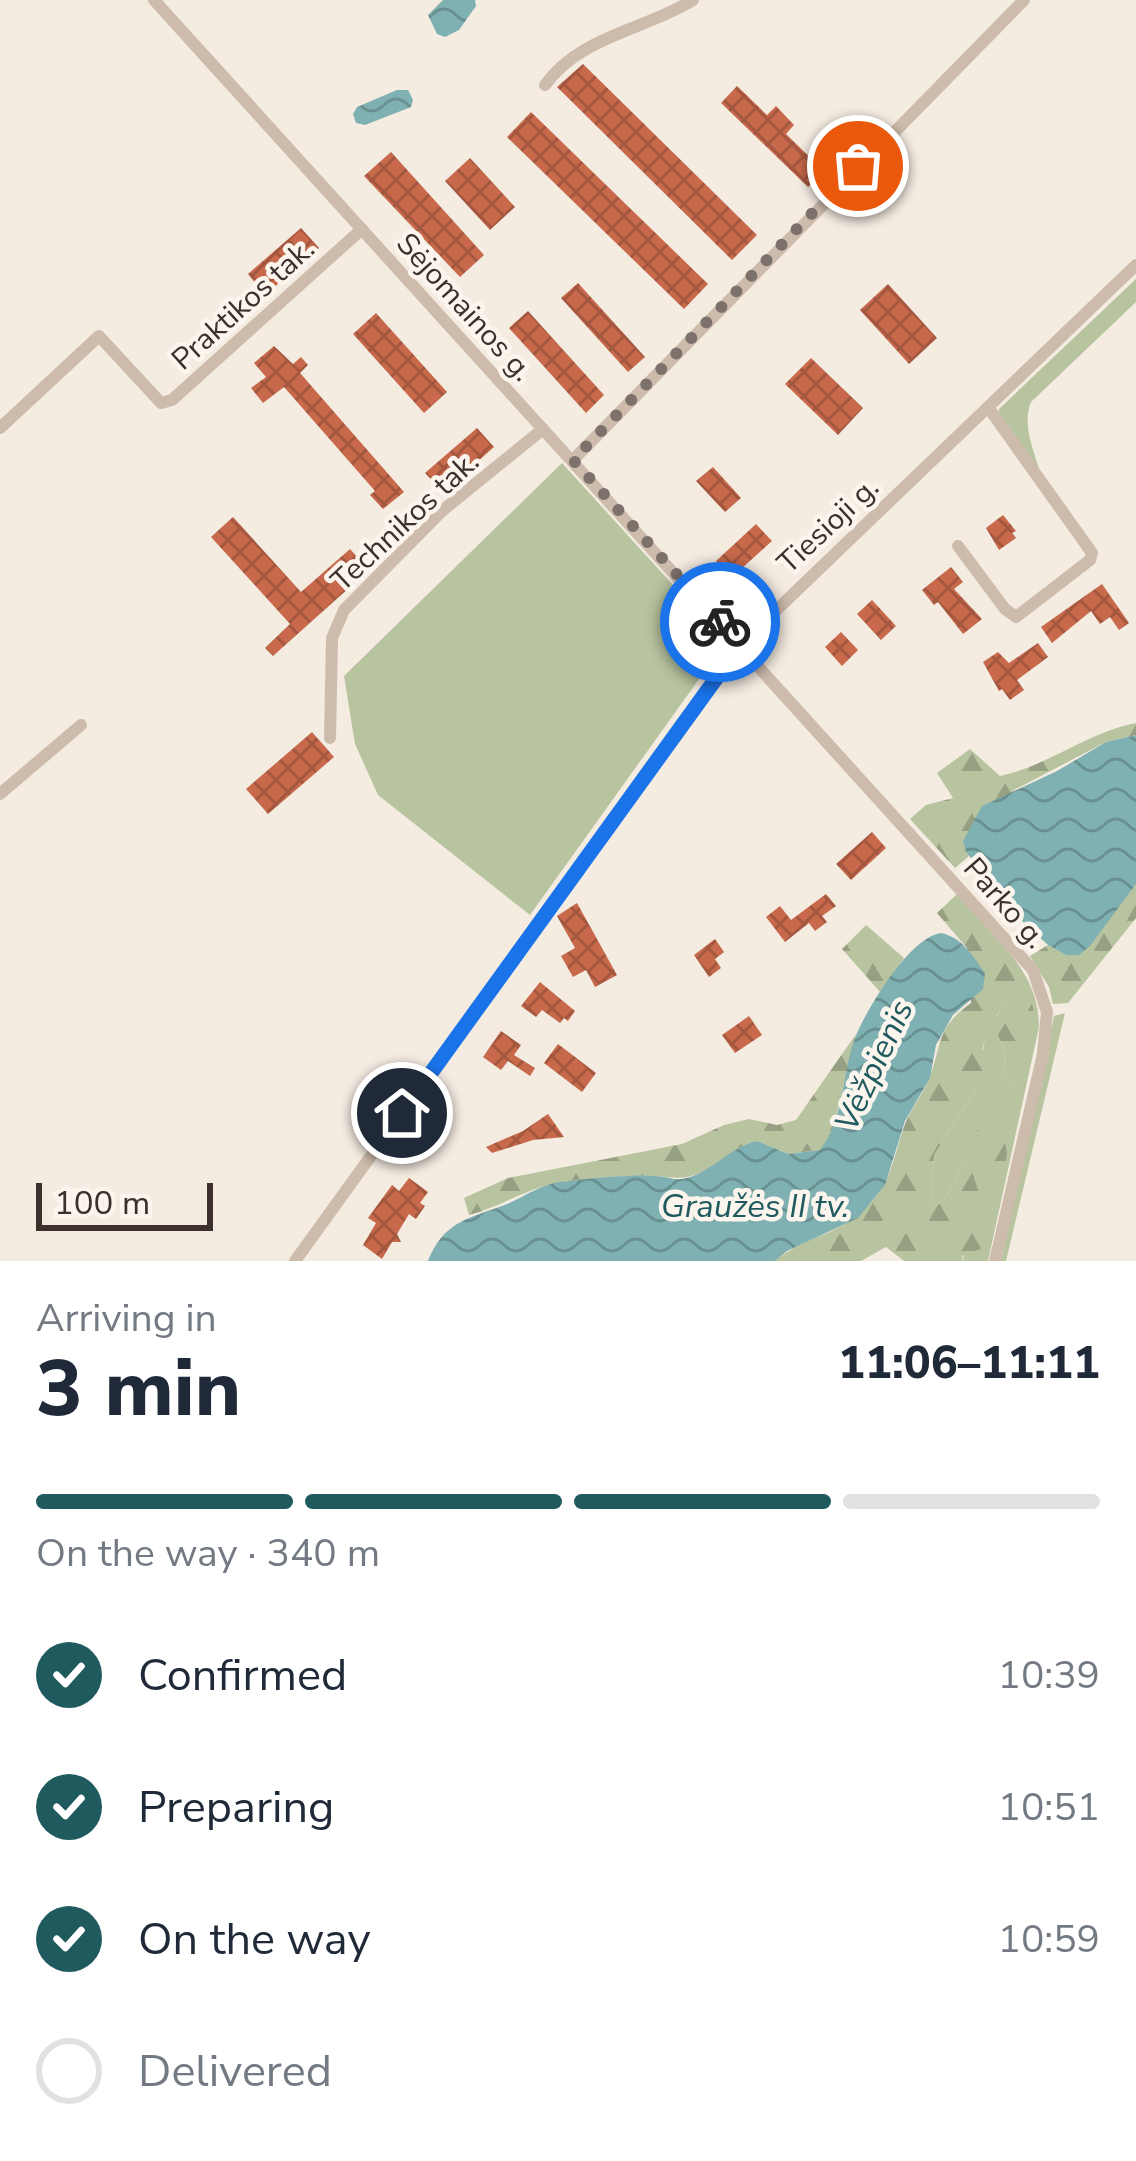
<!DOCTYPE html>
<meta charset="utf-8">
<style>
body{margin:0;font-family:"Nunito Sans",sans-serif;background:#f2f2f3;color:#1f2937;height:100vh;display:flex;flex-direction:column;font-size:45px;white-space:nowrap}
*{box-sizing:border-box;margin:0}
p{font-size:39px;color:#747a83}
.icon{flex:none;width:66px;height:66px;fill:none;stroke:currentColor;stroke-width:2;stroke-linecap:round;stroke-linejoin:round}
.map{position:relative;height:1261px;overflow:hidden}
.details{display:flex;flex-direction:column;background:#fff;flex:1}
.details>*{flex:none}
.scale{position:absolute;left:36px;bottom:30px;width:177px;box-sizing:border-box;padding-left:12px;border:6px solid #3b302b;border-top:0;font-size:33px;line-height:42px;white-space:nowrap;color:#3b302b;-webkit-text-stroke:9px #fbf5ee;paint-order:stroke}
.pin{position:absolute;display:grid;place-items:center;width:102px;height:102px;color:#fff;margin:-51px;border:6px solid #fff;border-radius:50%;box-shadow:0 3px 12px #0007}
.courier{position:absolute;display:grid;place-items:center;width:120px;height:120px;margin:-60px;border:9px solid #1a73e8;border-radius:50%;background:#fff;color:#222;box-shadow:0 3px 15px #0007}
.head em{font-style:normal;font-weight:800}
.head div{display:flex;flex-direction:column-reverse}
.head{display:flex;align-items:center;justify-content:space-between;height:204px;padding:0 36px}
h1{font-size:78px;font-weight:800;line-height:90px}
.bar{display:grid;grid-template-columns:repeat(4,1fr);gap:18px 12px;align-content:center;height:144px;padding:0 36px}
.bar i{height:15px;border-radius:9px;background:#e0e1e3}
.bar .on{background:#1f5a5e}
.bar p{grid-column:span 4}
ol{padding:0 36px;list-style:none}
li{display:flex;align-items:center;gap:36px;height:132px}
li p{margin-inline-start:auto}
li .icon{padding:12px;border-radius:50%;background:#1f5a5e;color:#fff;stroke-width:4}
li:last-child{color:#747a83}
li i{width:66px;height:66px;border:6px solid #e0e1e3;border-radius:50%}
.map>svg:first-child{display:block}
.grass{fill:#b8c4a0}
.forest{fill:url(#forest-firs)}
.water{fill:url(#water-waves)}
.building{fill:url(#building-cross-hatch)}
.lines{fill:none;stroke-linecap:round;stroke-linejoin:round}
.street{stroke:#cdbbac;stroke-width:12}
.done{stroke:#7c716b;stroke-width:12;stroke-dasharray:0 21.6}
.route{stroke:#1a73e8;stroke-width:15}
.labels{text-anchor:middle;stroke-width:9;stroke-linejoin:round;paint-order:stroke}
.street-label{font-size:30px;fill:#3b302b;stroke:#fbf5ee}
.water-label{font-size:33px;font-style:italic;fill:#1f5a5e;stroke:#fbf5ee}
</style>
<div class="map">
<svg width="1136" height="1261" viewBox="0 0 1136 1261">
<defs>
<pattern id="forest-firs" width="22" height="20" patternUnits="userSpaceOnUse" patternTransform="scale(3)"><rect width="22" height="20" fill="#b8c4a0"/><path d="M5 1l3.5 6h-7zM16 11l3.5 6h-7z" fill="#97a083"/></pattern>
<pattern id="water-waves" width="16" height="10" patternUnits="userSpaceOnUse" patternTransform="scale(3)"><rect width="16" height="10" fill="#7fb0b2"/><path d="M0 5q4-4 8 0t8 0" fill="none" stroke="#699091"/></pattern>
<pattern id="building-cross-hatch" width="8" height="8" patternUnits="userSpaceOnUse" patternTransform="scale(3)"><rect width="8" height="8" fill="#c8694b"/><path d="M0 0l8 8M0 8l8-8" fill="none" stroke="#a4573f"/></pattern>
</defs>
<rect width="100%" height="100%" fill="#f4ebe1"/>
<!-- grass -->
<g class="grass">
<path d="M1136,279V302L1031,402C1022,424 1033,448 1039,469L999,416V409Z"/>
<polygon points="562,463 714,630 719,642 717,654 530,915 378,795 355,744 344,676"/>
<path d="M997,938C1021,965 1039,990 1039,1027L988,1261H963L973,1178L979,1177L964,1162L947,1196L936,1206L931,1202L934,1155L977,1088L986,1031L996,1030L1004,1049L1005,1078L1016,1090L996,1018L1007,996L1016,998L1021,1015Z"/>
<polygon points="1065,1013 1006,1261 1001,1261 1054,1016"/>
</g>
<!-- forest -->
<g class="forest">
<path d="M1136,723V735L1106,742L1014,790L966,852L969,856L955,868L910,819L926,805L953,798L937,773L970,749L1000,776C1050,765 1086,733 1136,723Z"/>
<polygon points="1136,884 1136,918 1068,1003 1053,1004 1049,987 1030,956 1048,945 1066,955 1079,955"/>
<path d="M957,894C992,932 1032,970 1035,1024L1028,1025L1015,998L1007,997L996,1017L1011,1024L1029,1061L1017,1091L1005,1078L1004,1049L996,1031H987L982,1050L995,1051L997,1065L982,1072L977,1088L934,1155L931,1202L936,1206L947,1196L964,1162L958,1156L977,1130L1005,1141L1007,1154L1003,1180L993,1185L979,1177L974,1178L983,1204L970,1222L991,1237L988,1246L962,1256L963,1261H904L886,1247L861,1261H775C815,1229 845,1239 880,1191C892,1174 896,1149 903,1130C908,1112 921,1098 928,1081C943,1046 934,1029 971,1003L967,948L937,913Z"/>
<polygon points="866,925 904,958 881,993 842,949"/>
<path d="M856,1034L832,1135L820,1150L788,1154L757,1141C732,1147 715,1170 691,1176C677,1180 667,1176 653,1176C631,1175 581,1179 558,1183C527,1188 500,1207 469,1215L464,1198L508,1178L682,1144L724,1125L749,1119L777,1125L796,1120Z"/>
</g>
<!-- water -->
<g class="water">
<polygon points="443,0 475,0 476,6 459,30 445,37 437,34 428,15"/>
<polygon points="397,90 408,90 413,100 411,107 365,125 356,123 353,114 357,107"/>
<polygon points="1136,735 1136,884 1090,946 1079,955 1066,955 1048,945 1022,921 966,852 963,841 982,806 1057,771 1106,742"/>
<path d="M941,933C963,938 972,955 985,973L983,989L953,1015L936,1045L930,1078L905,1121L885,1185L858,1218L787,1251L775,1261H428C443,1223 466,1219 499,1207C521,1200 537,1185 560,1182C586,1179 630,1174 655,1176C664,1176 673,1180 682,1179C711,1174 729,1147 757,1141L788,1154L820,1150C846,1117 841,1071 857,1033C869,1006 910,937 941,933Z"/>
</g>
<!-- building -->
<g class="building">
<polygon points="583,64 757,235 732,260 557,87"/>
<polygon points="737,86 767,115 776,106 794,125 786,134 824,171 808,187 721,103"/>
<polygon points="531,112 708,284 684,309 507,137"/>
<polygon points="391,152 484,255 460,277 364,176"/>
<polygon points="470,158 515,207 490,230 445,181"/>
<polygon points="301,228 319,248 265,295 248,274"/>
<polygon points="578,283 645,357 628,372 561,298"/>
<polygon points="888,284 937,338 909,364 860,310"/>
<polygon points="528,311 604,395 586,413 509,328"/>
<polygon points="376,313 447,392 424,413 353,334"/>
<polygon points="274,346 293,364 301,357 308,365 300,373 404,492 383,509 370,495 375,491 284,387 263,403 251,388 266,377 254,363"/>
<polygon points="811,358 863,408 838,435 785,384"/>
<polygon points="477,428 494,447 443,492 425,473"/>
<polygon points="713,467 741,498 725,512 696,481"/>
<polygon points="1003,515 1016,531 1012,533 1016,538 999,550 986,528"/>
<polygon points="233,517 301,592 350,549 369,570 273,656 265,648 290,624 211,537"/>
<polygon points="756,524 772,541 731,578 716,561"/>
<polygon points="951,567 963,582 954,589 982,619 963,634 938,602 934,605 922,590"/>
<polygon points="1102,584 1129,623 1119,630 1110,617 1100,624 1091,611 1052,643 1041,627"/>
<polygon points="872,600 896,626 881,640 857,614"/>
<polygon points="841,632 858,650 842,666 825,647"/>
<polygon points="1038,643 1048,657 1017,680 1024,690 1010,700 1002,689 999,691 983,662 998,652 1009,663"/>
<polygon points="312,732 334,757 268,814 246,789"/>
<polygon points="872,832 886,848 851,880 836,864"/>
<polygon points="826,894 836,906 822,916 827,922 815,931 809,923 785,942 766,917 780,906 791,920"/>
<polygon points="577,903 617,975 595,987 586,970 573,977 561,956 575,948 557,916"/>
<polygon points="715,939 724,952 715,959 721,968 709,977 694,955"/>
<polygon points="540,982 575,1011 568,1021 564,1018 560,1023 542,1010 536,1017 521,1006"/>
<polygon points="749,1016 762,1035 735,1053 722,1035"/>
<polygon points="501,1031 521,1045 514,1055 535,1068 530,1076 508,1061 501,1070 483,1057"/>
<polygon points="558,1044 596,1073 582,1092 544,1063"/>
<polygon points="548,1114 564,1137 533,1140 492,1153 486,1147 523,1131"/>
<polygon points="409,1178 428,1192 420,1203 425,1206 416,1219 409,1214 397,1234 401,1242 392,1242 382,1259 363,1245 376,1223 368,1218 392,1185 399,1191"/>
</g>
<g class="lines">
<!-- street -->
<g class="street">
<polyline points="154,0 1033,970 1047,1012 1043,1054 995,1261"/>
<path d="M545,85C580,36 645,30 693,0"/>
<polyline points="0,428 99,336 161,403 172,400 362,229"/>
<polyline points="573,460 1024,0"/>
<polyline points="958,546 1005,609 1016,617 1090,560 1092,553 988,407"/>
<polyline points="330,738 332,638 344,610 442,511 543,429"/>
<polyline points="0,794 81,725"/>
<polyline points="295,1261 741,644 1136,265"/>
</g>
</g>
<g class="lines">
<!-- done -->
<polyline class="done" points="720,622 573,460 858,166"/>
<!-- route -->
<polyline class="route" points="402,1113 741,644 720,622"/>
</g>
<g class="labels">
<!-- street labels -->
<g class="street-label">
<text transform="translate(243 304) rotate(-42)" y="10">Praktikos tak.</text>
<text transform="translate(465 307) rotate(48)" y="10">Sėjomainos g.</text>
<text transform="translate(405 521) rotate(-43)" y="10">Technikos tak.</text>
<text transform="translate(828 525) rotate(-43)" y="10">Tiesioji g.</text>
<text transform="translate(1005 903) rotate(49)" y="10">Parko g.</text>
</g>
<!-- water labels -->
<g class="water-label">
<text transform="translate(873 1065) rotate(-65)" y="12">Vėžpienis</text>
<text x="755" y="1217">Graužės II tv.</text>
</g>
</g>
</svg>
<div class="scale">100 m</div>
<div class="pin" style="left:858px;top:166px;background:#ea580c"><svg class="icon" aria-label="bag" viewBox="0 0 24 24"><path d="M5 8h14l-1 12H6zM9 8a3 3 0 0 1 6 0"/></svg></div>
<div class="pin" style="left:402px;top:1113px;background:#1f2937"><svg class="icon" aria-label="home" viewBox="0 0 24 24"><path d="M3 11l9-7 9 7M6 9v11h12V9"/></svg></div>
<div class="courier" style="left:720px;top:622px"><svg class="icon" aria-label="bike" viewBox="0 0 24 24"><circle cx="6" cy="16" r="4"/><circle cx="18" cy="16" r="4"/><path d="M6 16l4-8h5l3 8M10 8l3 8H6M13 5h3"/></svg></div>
</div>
<section class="details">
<div class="head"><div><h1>3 min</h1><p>Arriving in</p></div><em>11:06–11:11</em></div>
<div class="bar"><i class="on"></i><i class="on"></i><i class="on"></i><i></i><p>On the way · 340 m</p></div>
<ol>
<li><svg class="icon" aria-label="check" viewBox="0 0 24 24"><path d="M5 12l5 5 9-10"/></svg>Confirmed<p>10:39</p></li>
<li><svg class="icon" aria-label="check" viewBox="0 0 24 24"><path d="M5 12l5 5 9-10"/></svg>Preparing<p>10:51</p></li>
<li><svg class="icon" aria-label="check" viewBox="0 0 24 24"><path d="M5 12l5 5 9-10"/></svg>On the way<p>10:59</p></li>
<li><i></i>Delivered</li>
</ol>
</section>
